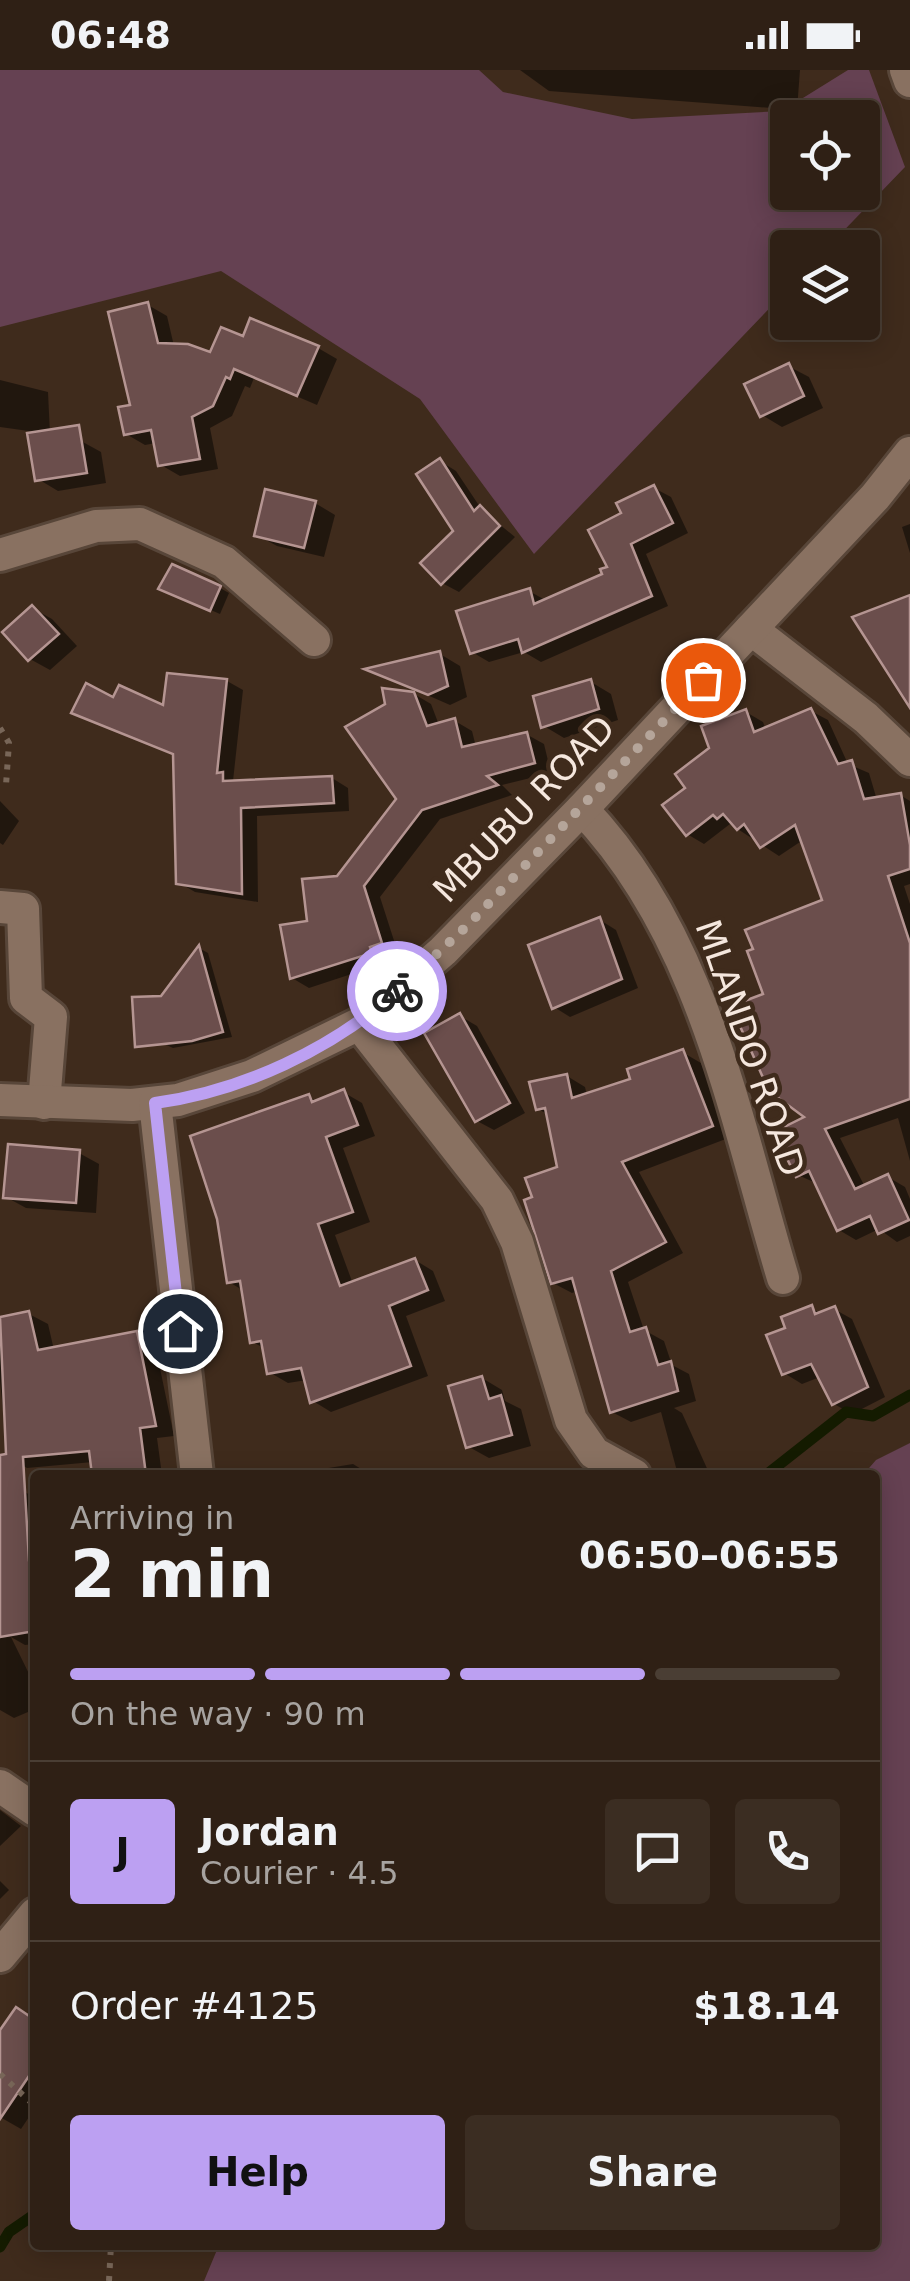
<!DOCTYPE html>
<meta charset="utf-8">
<style>
body{margin:0;font-family:"DejaVu Sans",sans-serif;background:#3b2d22;color:#f1f3f6;height:100vh;display:flex;flex-direction:column;font-size:38px;white-space:nowrap}
*{box-sizing:border-box;margin:0}
p{font-size:32px;color:#a7a3a0}
.icon{flex:none;width:55px;height:55px;fill:none;stroke:currentColor;stroke-width:2;stroke-linecap:round;stroke-linejoin:round}
.map{position:relative;flex:1;overflow:hidden}
.details{position:absolute;left:30px;top:1400px;width:850px;height:780px;display:flex;flex-direction:column;background:#2f2015;border-radius:10px;box-shadow:0 5px 25px #0003,0 0 0 2px #4a3e34}
.details>*{flex:none}
.buttons{position:absolute;left:770px;top:30px;display:grid;gap:20px}
.buttons a{display:grid;place-items:center;width:110px;height:110px;border-radius:10px;background:#2f2015;box-shadow:0 5px 25px #0003,0 0 0 2px #4a3e34;font-size:50px}
.pin{position:absolute;display:grid;place-items:center;width:85px;height:85px;color:#fff;margin:-42px;border:5px solid #fff;border-radius:50%;box-shadow:0 2px 10px #0007}
.courier{position:absolute;display:grid;place-items:center;width:100px;height:100px;margin:-50px;border:8px solid #bca0f2;border-radius:50%;background:#fff;color:#222;box-shadow:0 2px 12px #0007}
.headline em{font-style:normal;font-weight:800}
.headline div{display:flex;flex-direction:column-reverse}
.headline{display:flex;align-items:center;justify-content:space-between;height:170px;padding:0 40px}
h1{font-size:65px;font-weight:800;line-height:75px}
.bar{display:grid;grid-template-columns:repeat(4,1fr);gap:15px 10px;align-content:center;height:120px;padding:0 40px}
.bar i{height:12px;border-radius:8px;background:#4a3e34}
.bar .active{background:#bca0f2}
.bar p{grid-column:span 4}
.line{display:flex;align-items:center;gap:25px;padding:0 40px;border-top:2px solid #4a3e34}
.line div{flex:1}
.round{display:grid;place-items:center;flex:none;width:105px;height:105px;border-radius:10px;background:#3b2d22}
.primary-button{display:flex;gap:20px;margin-top:auto;padding:20px 40px}
.primary-button a{flex:1;height:115px;border-radius:10px;background:#bca0f2;color:#111;font-size:40px;font-weight:800;line-height:115px;text-align:center}
.primary-button a+a{background:#3b2d22;color:#f1f3f6}
.status{display:flex;justify-content:space-between;align-items:center;height:70px;padding:0 50px;background:#2f2015;direction:ltr}
.status svg{height:28px;fill:currentColor}
.map>svg:first-child{display:block}
.green{fill:#654152;fill-rule:evenodd}
.shadow{fill:#0007}
.lines{fill:none;stroke-linecap:round;stroke-linejoin:round}
.stream{stroke:#141b00;stroke-width:11}
.building{fill:#6b4e4c;stroke:#b59592;stroke-width:2.5}
.minor-casing{stroke:#584639;stroke-width:38}
.path{stroke:#786658;stroke-width:6;stroke-dasharray:5 8;stroke-linecap:butt}
.minor{stroke:#897161;stroke-width:32}
.done{stroke:#b5a59a;stroke-width:10;stroke-dasharray:0 18}
.route{stroke:#bca0f2;stroke-width:12}
.labels{text-anchor:middle;stroke-width:9;stroke-linejoin:round;paint-order:stroke}
.street-label{font-size:35px;fill:#f5e7de;stroke:#3f2b1c}
</style>
<div class="status"><b>06:48</b><svg viewBox="0 0 49 12"><path d="M0 12V9h3v3zM5 12V6h3v6zM10 12V3h3v9zM15 12V0h3v12zM26 1h20v11H26zM47 4h2v5h-2z"/></svg></div>
<div class="map">
<svg width="910" height="2211" viewBox="0 0 910 2211">
<rect width="100%" height="100%" fill="#3f2b1c"/>
<!-- green -->
<g class="green">
<path d="M0,0H479L503,22L632,49L782,41L848,0H869L905,97L828,177L788,178L787,220L534,484L420,329L221,201L0,257ZM788,48H862V122H788Z"/>
<polygon points="910,1373 910,2211 204,2211 219,2175 875,2175 875,1405 863,1405 876,1390"/>
</g>
<!-- shadow -->
<g class="shadow">
<polygon points="520,0 800,0 797,40 549,21"/>
<polygon points="148,235 167,246 174,276 212,285 244,269 318,278 337,289 317,335 254,308 250,318 245,316 232,346 210,358 218,399 180,406 161,395 156,373 145,375 126,364"/>
<polygon points="788,296 809,307 823,338 782,357 762,345"/>
<polygon points="0,310 48,322 50,364 0,357"/>
<polygon points="81,371 101,382 106,413 58,421 38,409"/>
<polygon points="440,391 456,401 482,440 515,467 459,522 442,513 457,461"/>
<polygon points="654,418 671,427 688,463 646,484 668,536 541,592 524,582 489,592 472,582 529,521 547,531 605,505 624,444"/>
<polygon points="315,433 335,445 324,487 277,476 257,465"/>
<polygon points="910,454 910,483 902,457"/>
<polygon points="220,518 229,523 220,544 171,523"/>
<polygon points="32,538 52,549 77,576 50,600 30,589"/>
<polygon points="440,584 460,596 467,627 450,635 370,600"/>
<polygon points="227,611 243,620 233,711 332,708 348,718 349,741 257,746 258,832 195,822 178,812 176,686 74,642 114,630 165,638"/>
<polygon points="591,612 611,624 618,650 564,668 544,656"/>
<polygon points="414,624 431,634 439,655 455,651 472,661 476,677 526,664 544,674 551,703 502,715 512,725 440,749 380,827 398,883 386,887 388,892 309,918 292,908 310,853 399,729"/>
<polygon points="811,641 828,650 848,694 869,703 877,730 900,725 910,731 910,814 904,816 910,834 910,1091 898,1048 840,1068 865,1117 888,1107 905,1117 910,1129 910,1166 897,1172 879,1159 856,1170 839,1160 818,1114 798,1105 809,1047 766,925 826,831 803,770 779,786 730,754 704,774 687,764 689,718 712,679 746,642 763,652 766,660"/>
<polygon points="0,731 19,751 3,775 0,773"/>
<polygon points="600,850 616,860 638,918 570,947 554,937"/>
<polygon points="199,878 208,883 232,967 173,978 147,966 162,928"/>
<polygon points="460,946 477,956 525,1043 494,1060 477,1051"/>
<polygon points="682,982 701,993 731,1067 639,1102 683,1183 628,1212 644,1260 664,1271 672,1295 689,1304 696,1331 674,1338 682,1343 710,1405 678,1405 661,1342 631,1352 612,1342 578,1221 572,1223 553,1213 535,1128 560,1098 549,1045 538,1039 567,1006 585,1017 587,1026 633,1011"/>
<polygon points="343,1022 362,1033 375,1066 343,1078 370,1152 335,1165 353,1214 415,1190 433,1201 445,1231 406,1246 428,1306 331,1342 313,1331 307,1310 288,1313 269,1302 265,1279 253,1272 244,1221 229,1212 309,1027 318,1032"/>
<polygon points="79,1083 99,1094 96,1143 26,1138 6,1127"/>
<polygon points="811,1238 822,1244 834,1239 852,1249 885,1327 852,1344 834,1334 820,1307 802,1314 784,1303 788,1259"/>
<polygon points="29,1244 48,1254 54,1280 136,1263 155,1274 174,1366 157,1368 162,1405 94,1405 93,1392 27,1398 8,1387 0,1311 0,1253"/>
<polygon points="482,1308 502,1320 505,1331 521,1339 531,1376 489,1388 469,1377"/>
<polygon points="353,1394 371,1405 304,1405 304,1402"/>
<polygon points="25,1422 35,1428 35,1574 25,1575 11,1567 35,1616 35,1639 14,1648 0,1640 0,1424"/>
<polygon points="0,1740 21,1756 0,1776"/>
<polygon points="0,1811 9,1820 0,1829"/>
<polygon points="35,1951 35,2038 21,2059 0,2047 0,1965"/>
</g>
<g class="lines">
<!-- stream -->
<g class="stream">
<polyline points="766,1405 846,1342 873,1346 910,1325"/>
<polyline points="0,2177 9,2162 35,2144"/>
</g>
</g>
<!-- building -->
<g class="building">
<polygon points="148,232 158,273 188,274 210,282 221,257 243,266 250,248 319,276 297,326 234,299 230,309 226,307 213,336 192,347 200,389 158,396 151,360 124,365 118,337 130,335 108,242"/>
<polygon points="789,293 804,326 760,347 744,314"/>
<polygon points="79,355 87,403 35,411 27,363"/>
<polygon points="440,388 474,441 480,435 500,456 441,515 420,493 453,461 416,404"/>
<polygon points="654,415 673,453 631,474 652,526 522,583 518,569 470,584 456,541 530,518 534,534 602,504 600,499 607,497 588,460 621,443 616,433"/>
<polygon points="265,419 316,431 304,478 254,466"/>
<polygon points="172,494 221,516 210,541 158,519"/>
<polygon points="910,525 910,638 852,547"/>
<polygon points="32,535 59,564 28,591 2,562"/>
<polygon points="440,581 448,616 428,625 364,599"/>
<polygon points="167,603 227,609 217,703 223,702 223,711 332,706 334,733 241,738 242,824 176,814 173,684 71,643 86,613 113,627 119,615 163,635"/>
<polygon points="591,609 599,639 541,658 533,626"/>
<polygon points="382,618 414,622 427,656 455,648 462,677 527,662 535,693 487,706 498,715 422,740 364,816 382,873 370,877 372,883 290,909 280,855 307,851 302,809 337,806 396,729 345,657 385,634"/>
<polygon points="811,638 838,694 852,690 864,729 901,723 910,775 910,799 888,806 910,873 910,1029 825,1059 855,1119 888,1104 909,1150 878,1164 870,1146 837,1161 809,1101 796,1107 774,1062 804,1047 769,1021 731,936 763,924 747,881 753,879 745,860 822,830 795,755 760,778 744,754 737,760 723,744 717,749 713,745 686,766 662,735 685,718 675,704 709,678 701,656 746,639 754,662"/>
<polygon points="600,847 622,909 552,939 528,875"/>
<polygon points="199,875 223,962 192,971 135,977 132,927 161,926"/>
<polygon points="460,943 510,1033 475,1052 424,963"/>
<polygon points="683,979 713,1056 622,1092 666,1172 611,1201 630,1262 646,1257 658,1295 671,1291 678,1321 610,1343 572,1208 551,1214 524,1130 532,1127 525,1108 557,1097 545,1038 536,1040 529,1012 567,1004 572,1028 630,1009 627,999"/>
<polygon points="344,1019 358,1055 326,1067 353,1142 318,1154 340,1216 415,1188 428,1220 389,1236 411,1296 310,1333 301,1298 267,1304 261,1271 250,1273 240,1211 227,1213 217,1149 190,1066 309,1024 312,1032"/>
<polygon points="8,1074 80,1080 76,1133 3,1128"/>
<polygon points="812,1235 815,1244 835,1236 868,1317 832,1335 811,1294 782,1305 766,1265 785,1258 781,1247"/>
<polygon points="29,1241 38,1280 137,1261 156,1356 140,1358 146,1405 92,1405 89,1381 23,1387 29,1490 35,1489 35,1561 0,1567 0,1385 6,1384 0,1247"/>
<polygon points="482,1306 489,1329 501,1325 512,1365 466,1378 448,1316"/>
<polygon points="16,1937 35,1950 35,1997 0,2049 0,1960"/>
</g>
<g class="lines">
<!-- minor casing -->
<g class="minor-casing">
<g id="minor">
<polyline points="906,0 910,11"/>
<polyline points="0,485 96,456 140,454 224,492 314,570"/>
<polyline points="751,559 866,648 910,690"/>
<path d="M582,739C703,865 734,1045 783,1208"/>
<polyline points="0,837 23,839 26,928 51,947 44,1033"/>
<polyline points="359,954 497,1130 517,1172 571,1350 594,1383 634,1405"/>
<polyline points="0,1030 132,1035 178,1030 252,1006 359,954 443,881 582,739 875,427 910,383"/>
<polyline points="155,1033 197,1405"/>
<polyline points="0,1716 35,1740"/>
<polyline points="0,1886 35,1844"/>
</g>
</g>
<!-- path -->
<g class="path">
<polyline points="0,658 9,673 6,715"/>
<polyline points="0,2004 35,2036"/>
<polyline points="109,2211 111,2175"/>
</g>
<!-- minor -->
<use href="#minor" class="minor"/>
</g>
<g class="lines">
<!-- done -->
<polyline class="done" points="397,921 470,853 703,610"/>
<!-- route -->
<path class="route" d="M180,1261L155,1033C243,1021 332,979 397,921"/>
</g>
<g class="labels">
<!-- street labels -->
<g class="street-label">
<text transform="translate(524 739) rotate(-46)" y="12">MBUBU ROAD</text>
<text transform="translate(750 978) rotate(71)" y="12">MLANDO ROAD</text>
</g>
</g>
</svg>
<div class="buttons">
<a><svg class="icon" aria-label="locate" viewBox="0 0 24 24"><circle cx="12" cy="12" r="6"/><path d="M12 2v4M12 18v4M2 12h4M18 12h4"/></svg></a>
<a><svg class="icon" aria-label="layers" viewBox="0 0 24 24"><path d="M12 4l9 5-9 5-9-5zM3 14l9 5 9-5"/></svg></a>
</div>
<div class="pin" style="left:703px;top:610px;background:#ea580c"><svg class="icon" aria-label="bag" viewBox="0 0 24 24"><path d="M5 8h14l-1 12H6zM9 8a3 3 0 0 1 6 0"/></svg></div>
<div class="pin" style="left:180px;top:1261px;background:#1f2937"><svg class="icon" aria-label="home" viewBox="0 0 24 24"><path d="M3 11l9-7 9 7M6 9v11h12V9"/></svg></div>
<div class="courier" style="left:397px;top:921px"><svg class="icon" aria-label="bike" viewBox="0 0 24 24"><circle cx="6" cy="16" r="4"/><circle cx="18" cy="16" r="4"/><path d="M6 16l4-8h5l3 8M10 8l3 8H6M13 5h3"/></svg></div>
<section class="details">
<div class="headline"><div><h1>2 min</h1><p>Arriving in</p></div><em>06:50–06:55</em></div>
<div class="bar"><i class="active"></i><i class="active"></i><i class="active"></i><i></i><p>On the way · 90 m</p></div>
<div class="line" style="height:180px"><b class="round" style="background:#bca0f2;color:#111">J</b><div><b>Jordan</b><p>Courier · 4.5</p></div><a class="round"><svg class="icon" aria-label="chat" viewBox="0 0 24 24"><path d="M4 5h16v11H9l-5 4z"/></svg></a><a class="round"><svg class="icon" aria-label="phone" viewBox="0 0 24 24"><path d="M5 4h4l2 5-3 2q2 4 5 5l2-3 5 2v4C11 20 4 13 5 4z"/></svg></a></div>
<div class="line" style="height:130px"><div>Order #4125</div><b>$18.14</b></div>
<div class="primary-button"><a>Help</a><a>Share</a></div>
</section>
</div>
